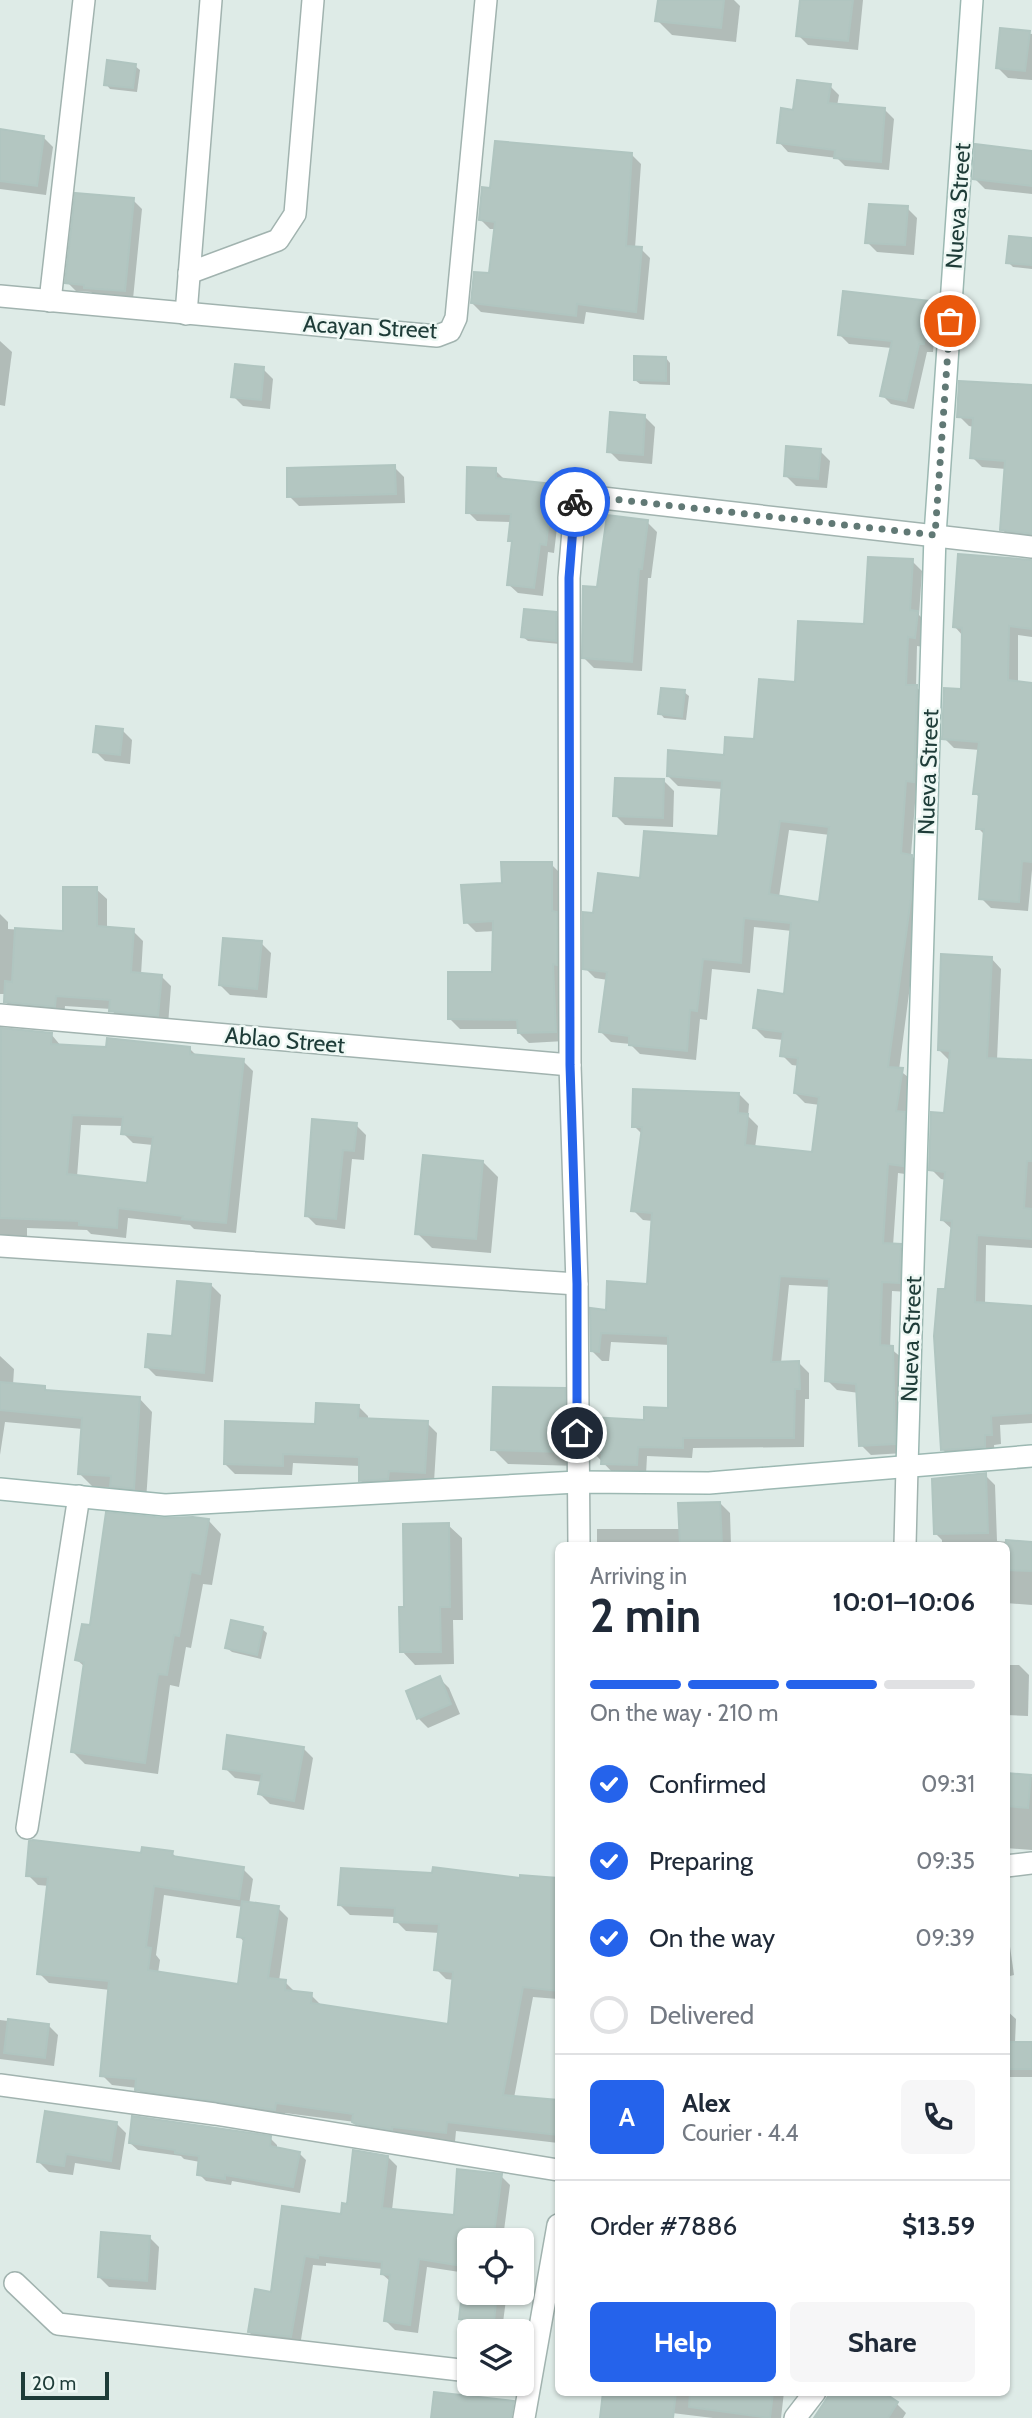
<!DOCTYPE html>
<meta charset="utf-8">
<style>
body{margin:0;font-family:Cabin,sans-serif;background:#f6f6f7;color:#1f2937;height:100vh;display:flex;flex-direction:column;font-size:26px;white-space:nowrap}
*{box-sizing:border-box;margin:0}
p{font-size:23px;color:#747a83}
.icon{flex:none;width:38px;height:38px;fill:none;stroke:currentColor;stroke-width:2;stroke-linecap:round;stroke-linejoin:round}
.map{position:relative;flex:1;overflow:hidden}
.sheet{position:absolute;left:555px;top:1542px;width:455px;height:854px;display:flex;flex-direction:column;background:#fff;border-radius:10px;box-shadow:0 2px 5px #0004}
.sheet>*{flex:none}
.buttons{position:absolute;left:457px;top:2228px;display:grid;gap:14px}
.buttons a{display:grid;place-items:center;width:77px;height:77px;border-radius:10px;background:#fff;box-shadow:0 2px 5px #0004;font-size:35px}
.scale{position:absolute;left:21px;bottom:18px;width:88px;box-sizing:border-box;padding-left:7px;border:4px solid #1e3c38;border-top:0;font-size:19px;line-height:24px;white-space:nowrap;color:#1e3c38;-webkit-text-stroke:5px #eef8f4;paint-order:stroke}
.pin{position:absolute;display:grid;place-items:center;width:60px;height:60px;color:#fff;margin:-30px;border:4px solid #fff;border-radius:50%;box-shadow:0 2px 7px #0007}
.courier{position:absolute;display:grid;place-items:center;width:70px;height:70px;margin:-35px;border:5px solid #2563eb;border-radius:50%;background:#fff;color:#222;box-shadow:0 2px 9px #0007}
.headline em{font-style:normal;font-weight:700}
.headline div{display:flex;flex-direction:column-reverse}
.headline{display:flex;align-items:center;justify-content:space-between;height:119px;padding:0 35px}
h1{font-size:46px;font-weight:700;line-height:52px}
.bar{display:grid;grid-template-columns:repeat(4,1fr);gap:10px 7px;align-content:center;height:84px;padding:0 35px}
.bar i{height:9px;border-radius:5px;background:#e0e1e3}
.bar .active{background:#2563eb}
.bar p{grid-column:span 4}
.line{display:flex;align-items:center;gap:18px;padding:0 35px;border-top:2px solid #e0e1e3}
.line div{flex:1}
.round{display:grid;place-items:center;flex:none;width:74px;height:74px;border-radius:10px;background:#f6f6f7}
ol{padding:0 35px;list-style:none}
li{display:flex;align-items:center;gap:21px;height:77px}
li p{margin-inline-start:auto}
li .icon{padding:7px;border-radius:50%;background:#2563eb;color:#fff;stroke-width:4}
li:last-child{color:#747a83}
li i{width:38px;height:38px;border:4px solid #e0e1e3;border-radius:50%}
.primary-button{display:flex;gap:14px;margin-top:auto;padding:14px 35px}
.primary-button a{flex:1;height:80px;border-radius:10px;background:#2563eb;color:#fff;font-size:28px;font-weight:700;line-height:80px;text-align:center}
.primary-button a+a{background:#f6f6f7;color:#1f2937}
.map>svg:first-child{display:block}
.shadow{fill:#0003;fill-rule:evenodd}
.building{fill:#b3c6c1;stroke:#b0c5c0;stroke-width:2;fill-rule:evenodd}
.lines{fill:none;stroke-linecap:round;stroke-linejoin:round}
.street-casing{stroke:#a1b3af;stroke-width:24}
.secondary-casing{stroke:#9cb8b2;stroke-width:24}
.street{stroke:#fff;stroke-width:21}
.secondary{stroke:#fff;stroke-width:21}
.done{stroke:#617975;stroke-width:7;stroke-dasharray:0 12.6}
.route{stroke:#2563eb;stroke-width:9}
.labels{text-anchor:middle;stroke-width:5;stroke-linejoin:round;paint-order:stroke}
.street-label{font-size:23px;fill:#1e3c38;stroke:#eef8f4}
</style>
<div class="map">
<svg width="1032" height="2418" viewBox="0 0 1032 2418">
<rect width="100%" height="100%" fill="#deebe7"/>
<!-- shadow -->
<g class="shadow">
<polygon points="660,0 734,0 740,6 736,42 672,35 657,20"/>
<polygon points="802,0 863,0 858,50 808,45 798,35"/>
<polygon points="1001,30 1032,34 1032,80 1008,78 998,68"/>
<polygon points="135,66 140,70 137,92 110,89 106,84"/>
<polygon points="830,86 839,95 837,106 885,110 894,119 889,170 845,166 837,158 788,152 779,142 795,111"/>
<polygon points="0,131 43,137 53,147 46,195 0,189"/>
<polygon points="1032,153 1032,194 985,189 975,179"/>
<polygon points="632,155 641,164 635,248 641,249 650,258 644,320 586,312 584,324 481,312 472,303 491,275 496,229 490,229 481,220 492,190"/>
<polygon points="133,200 142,209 133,299 94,295 91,292 76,291 67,282"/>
<polygon points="907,208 917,218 914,255 877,252 867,242"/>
<polygon points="1032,240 1032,269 1013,267 1008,262"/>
<polygon points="928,302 937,311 933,352 927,352 914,409 891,404 882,395 892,348 849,344 840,335"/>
<polygon points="0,341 12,352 5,406 0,405"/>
<polygon points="666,358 670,363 670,385 640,384 635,380"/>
<polygon points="263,369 273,379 270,409 243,406 233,396"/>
<polygon points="1032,388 1032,542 1012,540 1002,529 1006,469 982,467 972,457 974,427 969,426 959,416"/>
<polygon points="645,417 655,427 652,464 619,461 609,451"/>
<polygon points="820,451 830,461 827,488 796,486 786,476"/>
<polygon points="394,467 404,477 405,503 299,506 289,496"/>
<polygon points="495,470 505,480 552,485 561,494 554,553 548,552 543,596 518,593 508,584 513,544 510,540 512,522 477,521 468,512"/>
<polygon points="647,522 657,532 651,578 648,578 642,671 594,668 584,658 598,589"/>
<path d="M912,561L922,571L919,615L927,623L924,647L917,646L916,687L927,697L924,791L916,790L911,855L922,866L920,909L899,1070L912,1080L907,1116L914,1123L912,1175L898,1173L893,1246H900L910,1256L909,1292L892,1291L890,1348L902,1358L904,1453L871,1455L861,1445L859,1393L837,1390L827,1380L830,1287L789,1285L781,1363H799L809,1373V1399H805L804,1447L693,1448L692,1458L647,1456L646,1475L613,1473L593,1452L669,1410L670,1345L611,1342L609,1361H602L592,1351L607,1312L649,1286L653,1221L643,1220L633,1210L643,1135L634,1126L739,1094L749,1104L748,1116L758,1126L755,1148L814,1154L820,1105L805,1103L795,1093L799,1066L792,1065L782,1055L783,1040L765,1038L755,1028L785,996L792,931L754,927L750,973L712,969L707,1020L700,1019L696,1060L640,1054L630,1044L611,1042L601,1032L608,980L595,978L585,968L594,914L642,880L719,838L723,789L678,786L668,776L726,757L756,741L797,684L866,626ZM789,830L830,835L821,904L779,897Z"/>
<polygon points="1032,562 1032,637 1018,635 1018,683 1032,685 1032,870 1028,911 991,908 981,898 985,835 978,828 981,799 975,793 980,750 954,748 944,738 963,691 963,636 955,627"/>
<polygon points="555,614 560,618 560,644 528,641 523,637"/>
<polygon points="684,692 689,696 686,720 664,718 660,713"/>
<polygon points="122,730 132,740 130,764 105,761 95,751"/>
<polygon points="664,781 674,791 673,827 625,825 615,815"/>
<polygon points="551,864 561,874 565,1041 529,1043 519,1033 519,1029 460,1029 450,1019 494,974 495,931 476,932 466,922 503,885"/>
<polygon points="96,889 107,899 107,929 133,931 143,941 141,975 161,976 171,986 168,1025 121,1021 111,1009 65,1006 64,1016 15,1012 5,1001 6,994 0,994 0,914 8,922 8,929 65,933"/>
<polygon points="261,943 271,953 267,998 230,995 220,985"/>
<polygon points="991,958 1001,969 997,1060 1032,1061 1032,1248 986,1245 985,1305 1032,1308 1032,1423 1000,1425 1001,1444 994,1445 995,1456 953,1460 943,1450 946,1291 953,1230 942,1220 946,1180 941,1179 931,1169 945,1114 949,1060 939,1050"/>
<path d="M0,1030L51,1034L61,1046L190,1049L197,1056L243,1061L253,1071L236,1233L194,1229L190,1225L128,1218L126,1238L91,1234L87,1230L27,1228V1241L0,1240ZM81,1125L124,1126L123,1133L133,1143L153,1145L149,1185L77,1177Z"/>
<polygon points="356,1125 366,1135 364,1160 352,1159 345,1229 316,1225 306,1215"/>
<polygon points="483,1162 498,1177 491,1253 432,1248 417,1233"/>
<polygon points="211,1285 221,1295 213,1382 156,1376 146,1366 174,1338"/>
<polygon points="0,1356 14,1369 13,1385 44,1387 49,1392 139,1398 152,1412 146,1501 125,1499 114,1488 93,1487 80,1474 83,1429 5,1422 0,1455"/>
<polygon points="564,1390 579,1405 579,1466 508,1464 493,1449"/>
<polygon points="358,1406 368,1416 368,1420 427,1423 437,1433 434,1482 398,1480 398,1489 370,1490 360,1480 360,1466 293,1463 292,1475 235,1474 225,1464 317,1426"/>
<polygon points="985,1475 995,1485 997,1541 1032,1544 1032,1605 1006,1603 1006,1545 942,1545 942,1540 935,1533"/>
<polygon points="720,1503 730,1513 731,1545 597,1545 597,1529 681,1529"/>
<polygon points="209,1521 221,1534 212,1585 203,1584 191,1648 186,1647 179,1687 170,1685 158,1774 85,1764 72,1751 85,1667 77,1660 92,1627"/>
<polygon points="448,1525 462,1538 463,1620 453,1620 454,1664 415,1665 402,1651 406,1609"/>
<polygon points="262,1629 267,1633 261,1659 232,1652 227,1648"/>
<polygon points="1006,1665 1019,1665 1029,1675 1028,1716 1006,1715"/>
<polygon points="439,1678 449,1688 460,1714 428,1728 418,1718"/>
<polygon points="303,1748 313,1758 304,1810 270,1804 260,1794 263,1782 235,1778 225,1768"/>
<polygon points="1006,1775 1032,1777 1032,1850 1006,1848"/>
<path d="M172,1853L178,1859L243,1869L253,1879L249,1904L278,1908L288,1918L279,1981L285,1982L295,1992L311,1995L321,2005L449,2026L454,1980L446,1979L436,1969L440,1933L406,1931L396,1921V1917L350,1915L340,1905L522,1880V1877L558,1880V1999L533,1997L514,2098L558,2102V2143L456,2131L455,2142L401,2136L364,2131L355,2122L285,2113L284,2120L147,2099L137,2088L112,2085L102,2075L110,1990L49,1983L39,1973L49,1886L38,1885L28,1875L143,1855ZM164,1895L243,1907L239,1936L245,1943L240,1986L158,1973L160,1960L156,1955Z"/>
<polygon points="1006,1918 1014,1975 1006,1977"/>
<polygon points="1006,2010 1016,2019 1015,2043 1032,2046 1032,2077 1006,2077"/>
<polygon points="0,2020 49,2026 58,2035 54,2066 0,2059"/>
<polygon points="116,2123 126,2133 120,2170 75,2163 73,2175 49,2172 39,2162"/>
<polygon points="270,2138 277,2145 277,2149 299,2153 306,2160 300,2193 232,2181 231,2185 206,2181 199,2174 200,2162 184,2159 181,2156 138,2150 130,2143"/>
<polygon points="388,2157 397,2166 392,2210 455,2217 501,2176 510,2185 503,2238 505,2240 469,2240 469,2292 507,2292 502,2330 470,2327 461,2318 466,2273 427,2267 418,2333 395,2330 386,2321 391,2282 382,2274 383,2269 326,2263 326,2266 313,2265 300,2346 258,2341 249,2332 272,2294 284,2208 342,2216"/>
<polygon points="149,2237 159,2247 156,2290 109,2287 99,2277"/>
<polygon points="604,2392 784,2392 781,2418 713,2418 631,2408 645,2418 601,2418"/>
<polygon points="897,2404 906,2413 903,2418 815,2418"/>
</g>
<!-- building -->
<g class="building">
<polygon points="658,0 724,0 721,28 655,21"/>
<polygon points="800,0 853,0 848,41 796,36"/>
<polygon points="1000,28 1030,31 1025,71 996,68"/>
<polygon points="107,60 136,64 133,88 104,85"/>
<polygon points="797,80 831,84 828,103 885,108 881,162 834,158 835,150 777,143 781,108 793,110"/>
<polygon points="0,129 44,136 37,186 0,181"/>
<polygon points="495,141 632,153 626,246 642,247 636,312 577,304 576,316 471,303 474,272 489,273 495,222 479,220 482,187 490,188"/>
<polygon points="975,144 1032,151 1032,186 973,179"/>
<polygon points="75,193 134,198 125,291 84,288 84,285 65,283"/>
<polygon points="869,204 908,206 905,245 865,243"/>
<polygon points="1009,236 1032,238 1032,265 1006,263"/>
<polygon points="843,291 929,301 924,344 919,344 906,401 880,396 892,341 838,335"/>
<polygon points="634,356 666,357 666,381 634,380"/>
<polygon points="235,364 264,367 261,400 231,397"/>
<polygon points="959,381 1032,385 1032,534 1000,530 1005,461 970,458 973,418 957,417"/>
<polygon points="610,412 645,415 643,455 607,452"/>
<polygon points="786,446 821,449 818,479 784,476"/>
<polygon points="395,465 396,494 287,497 287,468"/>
<polygon points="467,467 496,468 496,478 553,484 546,545 540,544 534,588 507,585 512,541 508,541 511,514 466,513"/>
<polygon points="607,515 648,520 642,569 639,569 632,662 582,658 583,586 597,587"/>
<polygon points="958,554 1032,560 1032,629 1009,626 1008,680 1032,683 1032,862 1022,861 1019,902 979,899 984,829 976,829 979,794 973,794 979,742 942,739 944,688 961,689 962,628 953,627"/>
<path d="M868,557L913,559L910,610L918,611L915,638L908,637L906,685H917L914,782L906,781L901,853L912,855L911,898L888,1067L903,1068L896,1111L905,1112L903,1166L888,1164L883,1243L901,1244L899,1283L882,1282L880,1345L893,1346L895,1444L859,1446L856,1384L825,1381L829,1279L780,1276L771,1362L799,1361L800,1389H795L794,1438H683V1448L638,1447L637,1465L601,1464L602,1453H591V1417L644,1420V1407L668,1408V1336L601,1333L599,1352L591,1351L590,1308L606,1310L607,1281L647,1284L652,1213L631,1211L642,1127H632L633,1089L739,1093L738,1113L748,1114L745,1145L812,1152L819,1097L794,1093L798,1058L780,1056L783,1032L753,1028L758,990L784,994L791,923L744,918L741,963L703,959L697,1011L690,1010L687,1051L629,1045V1036L599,1032L607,972L583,969V912L593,913L598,873L640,878L644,831L718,836L722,781L667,776L668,750L724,755L725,737L754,739L759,679L795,682L798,621L864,624ZM780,821L829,827L819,902L769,894Z"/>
<polygon points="524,609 556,612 556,641 521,637"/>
<polygon points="661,688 685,690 682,717 658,714"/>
<polygon points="96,726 123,729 120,755 93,752"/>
<polygon points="615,778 664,779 663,818 613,816"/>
<polygon points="501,862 552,862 552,911 557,912 557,965 553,964 556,1032 518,1033 517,1020 448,1019 448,972 492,972 493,921 464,923 461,885 502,883"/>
<polygon points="63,887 97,887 97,926 134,929 131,972 162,975 158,1016 109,1011 110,1000 56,996 55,1007 4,1002 5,981 12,982 15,928 63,931"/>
<polygon points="223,938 262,941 257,989 219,985"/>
<polygon points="941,954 992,957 987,1058 1032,1060 1032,1161 1027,1161 1024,1208 1032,1209 1032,1239 977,1235 975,1302 1032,1306 1032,1413 991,1416 992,1435 985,1435 985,1447 941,1450 934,1336 938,1289 945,1289 952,1221 941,1220 945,1172 929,1170 931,1112 944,1113 950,1051 938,1050"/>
<path d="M1,1028L52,1033L51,1044L106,1047L107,1038L190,1047V1054L244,1059L226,1223L182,1219L183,1216L118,1208L117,1228L79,1225V1221L0,1218ZM72,1115L123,1117L121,1134L153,1137L147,1183L67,1174Z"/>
<polygon points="312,1119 357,1123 354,1151 343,1150 336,1219 305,1216"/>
<polygon points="423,1155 483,1161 476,1239 415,1234"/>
<polygon points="177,1281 211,1284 204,1373 145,1367 148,1334 172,1336"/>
<polygon points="0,1382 45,1386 45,1390 140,1397 134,1489 110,1486 111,1476 78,1474 82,1418 0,1410"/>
<polygon points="493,1387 565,1388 565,1452 491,1450"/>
<polygon points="316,1403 359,1405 358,1418 428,1421 425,1473 389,1471 388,1479 359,1481 359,1457 283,1454 283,1466 224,1464 225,1421 315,1424"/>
<polygon points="986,1473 988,1533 934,1534 932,1479"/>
<polygon points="720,1502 722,1545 680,1545 678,1503"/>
<polygon points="106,1512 164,1518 193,1517 209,1519 200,1574 191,1572 179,1636 174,1635 167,1675 158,1674 145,1763 71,1752 84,1662 75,1660 82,1624 90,1625"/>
<polygon points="449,1523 450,1607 440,1607 441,1652 400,1652 399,1607 404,1607 403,1524"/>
<polygon points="1006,1540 1032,1542 1032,1571 1006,1570"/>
<polygon points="231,1620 263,1627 257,1655 225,1648"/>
<polygon points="440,1676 451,1704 417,1719 406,1691"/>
<polygon points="227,1735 304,1747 294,1801 258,1794 262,1774 223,1769"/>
<polygon points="1006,1773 1031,1775 1028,1808 1006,1806"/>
<polygon points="33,1840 141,1853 142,1847 173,1851 172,1856 244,1867 239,1899 154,1886 146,1947 151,1948 148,1970 238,1984 244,1938 237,1937 242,1901 279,1906 268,1978 286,1980 285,1990 312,1993 311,2003 448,2024 453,1972 434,1970 439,1924 394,1922 395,1908 338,1905 341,1868 432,1873 433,1867 520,1878 520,1875 558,1878 558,1991 523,1987 503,2095 558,2100 557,2135 447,2122 446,2133 392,2127 392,2130 356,2124 352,2122 353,2114 276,2103 275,2110 135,2090 136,2079 100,2076 109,1981 37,1974 48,1877 26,1876 29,1841"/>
<polygon points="8,2019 49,2024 45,2058 4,2053"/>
<rect x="1006" y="2042" width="26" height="27"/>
<polygon points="45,2111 117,2122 111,2161 66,2154 64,2166 37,2162"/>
<polygon points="132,2116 271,2136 270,2146 300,2152 293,2187 225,2175 225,2179 197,2175 199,2156 175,2153 175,2150 129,2143"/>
<polygon points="353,2150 388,2156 382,2208 454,2215 457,2169 502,2174 493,2240 469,2240 469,2267 419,2259 410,2325 384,2321 390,2275 381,2274 382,2262 318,2255 318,2258 305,2256 291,2337 248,2332 255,2289 271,2292 282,2206 341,2214 342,2203 347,2204"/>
<polygon points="101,2232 150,2236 147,2281 98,2277"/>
<polygon points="462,2292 497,2292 494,2322 459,2319"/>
<polygon points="434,2392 514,2401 511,2418 431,2418"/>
<polygon points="603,2392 676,2392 673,2418 600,2418"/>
<polygon points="690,2392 773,2392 770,2418 689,2407"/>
<polygon points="831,2392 883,2392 898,2402 888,2418 814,2418"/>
</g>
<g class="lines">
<!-- street casing -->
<g class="street-casing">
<g id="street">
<polyline points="189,273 278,240 295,214 313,0"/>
<polyline points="0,296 437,336 450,331 456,318 486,0"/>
<polyline points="50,301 84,0"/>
<polyline points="186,314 211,0"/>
<polyline points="0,1015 570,1065"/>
<polyline points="0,1246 577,1284"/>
<polyline points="579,1545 577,1284 570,1065 569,578 576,495 1032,547"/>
<polyline points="905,1545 907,1467"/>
<polyline points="27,1828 79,1496"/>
<polyline points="1006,1866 1032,1863"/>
<polyline points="0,2085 215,2114 558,2170"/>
<polyline points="15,2283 58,2324 469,2371"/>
<polyline points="524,2418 558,2225"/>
<polyline points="795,2418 815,2392"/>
</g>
</g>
<!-- secondary casing -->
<g class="secondary-casing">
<g id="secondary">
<polyline points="907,1467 935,535 972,0"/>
<polyline points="0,1489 165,1505 577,1482 709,1483 1032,1456"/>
</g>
</g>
<!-- street -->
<use href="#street" class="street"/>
<!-- secondary -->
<use href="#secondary" class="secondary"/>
</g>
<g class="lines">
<!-- done -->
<polyline class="done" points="575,502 576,495 935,535 950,321"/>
<!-- route -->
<polyline class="route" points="575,502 569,578 570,1065 577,1284 577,1433"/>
</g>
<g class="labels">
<!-- street labels -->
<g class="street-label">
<text transform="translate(958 206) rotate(-86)" y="8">Nueva Street</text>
<text transform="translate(370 327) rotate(3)" y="8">Acayan Street</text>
<text transform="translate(928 772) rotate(-88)" y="8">Nueva Street</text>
<text transform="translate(285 1040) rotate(5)" y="8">Ablao Street</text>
<text transform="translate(911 1339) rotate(-88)" y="8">Nueva Street</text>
</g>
</g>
</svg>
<div class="buttons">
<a><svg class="icon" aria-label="locate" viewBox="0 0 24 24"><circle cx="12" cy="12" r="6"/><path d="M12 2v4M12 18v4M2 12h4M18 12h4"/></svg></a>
<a><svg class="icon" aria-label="layers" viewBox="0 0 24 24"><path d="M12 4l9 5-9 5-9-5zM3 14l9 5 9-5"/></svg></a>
</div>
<div class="scale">20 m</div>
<div class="pin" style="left:950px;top:321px;background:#ea580c"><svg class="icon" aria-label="bag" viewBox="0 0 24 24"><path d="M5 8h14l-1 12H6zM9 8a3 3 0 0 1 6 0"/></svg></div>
<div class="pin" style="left:577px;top:1433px;background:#1f2937"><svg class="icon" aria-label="home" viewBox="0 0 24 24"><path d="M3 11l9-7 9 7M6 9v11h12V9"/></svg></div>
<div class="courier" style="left:575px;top:502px"><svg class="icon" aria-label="bike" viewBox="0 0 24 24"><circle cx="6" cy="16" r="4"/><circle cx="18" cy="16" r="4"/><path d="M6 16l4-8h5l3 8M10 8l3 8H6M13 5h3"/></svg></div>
<section class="sheet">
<div class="headline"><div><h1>2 min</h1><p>Arriving in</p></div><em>10:01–10:06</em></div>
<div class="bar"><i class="active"></i><i class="active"></i><i class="active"></i><i></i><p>On the way · 210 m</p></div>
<ol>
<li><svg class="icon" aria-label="check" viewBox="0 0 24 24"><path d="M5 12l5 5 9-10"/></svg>Confirmed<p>09:31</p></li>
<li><svg class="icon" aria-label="check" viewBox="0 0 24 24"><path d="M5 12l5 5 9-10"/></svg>Preparing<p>09:35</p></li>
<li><svg class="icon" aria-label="check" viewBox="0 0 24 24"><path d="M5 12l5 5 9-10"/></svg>On the way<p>09:39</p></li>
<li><i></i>Delivered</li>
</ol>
<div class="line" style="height:126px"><b class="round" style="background:#2563eb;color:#fff">A</b><div><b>Alex</b><p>Courier · 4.4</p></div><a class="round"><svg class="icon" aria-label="phone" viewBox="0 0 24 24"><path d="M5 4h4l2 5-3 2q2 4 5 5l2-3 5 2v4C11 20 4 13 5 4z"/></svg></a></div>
<div class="line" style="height:91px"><div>Order #7886</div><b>$13.59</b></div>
<div class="primary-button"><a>Help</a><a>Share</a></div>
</section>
</div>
